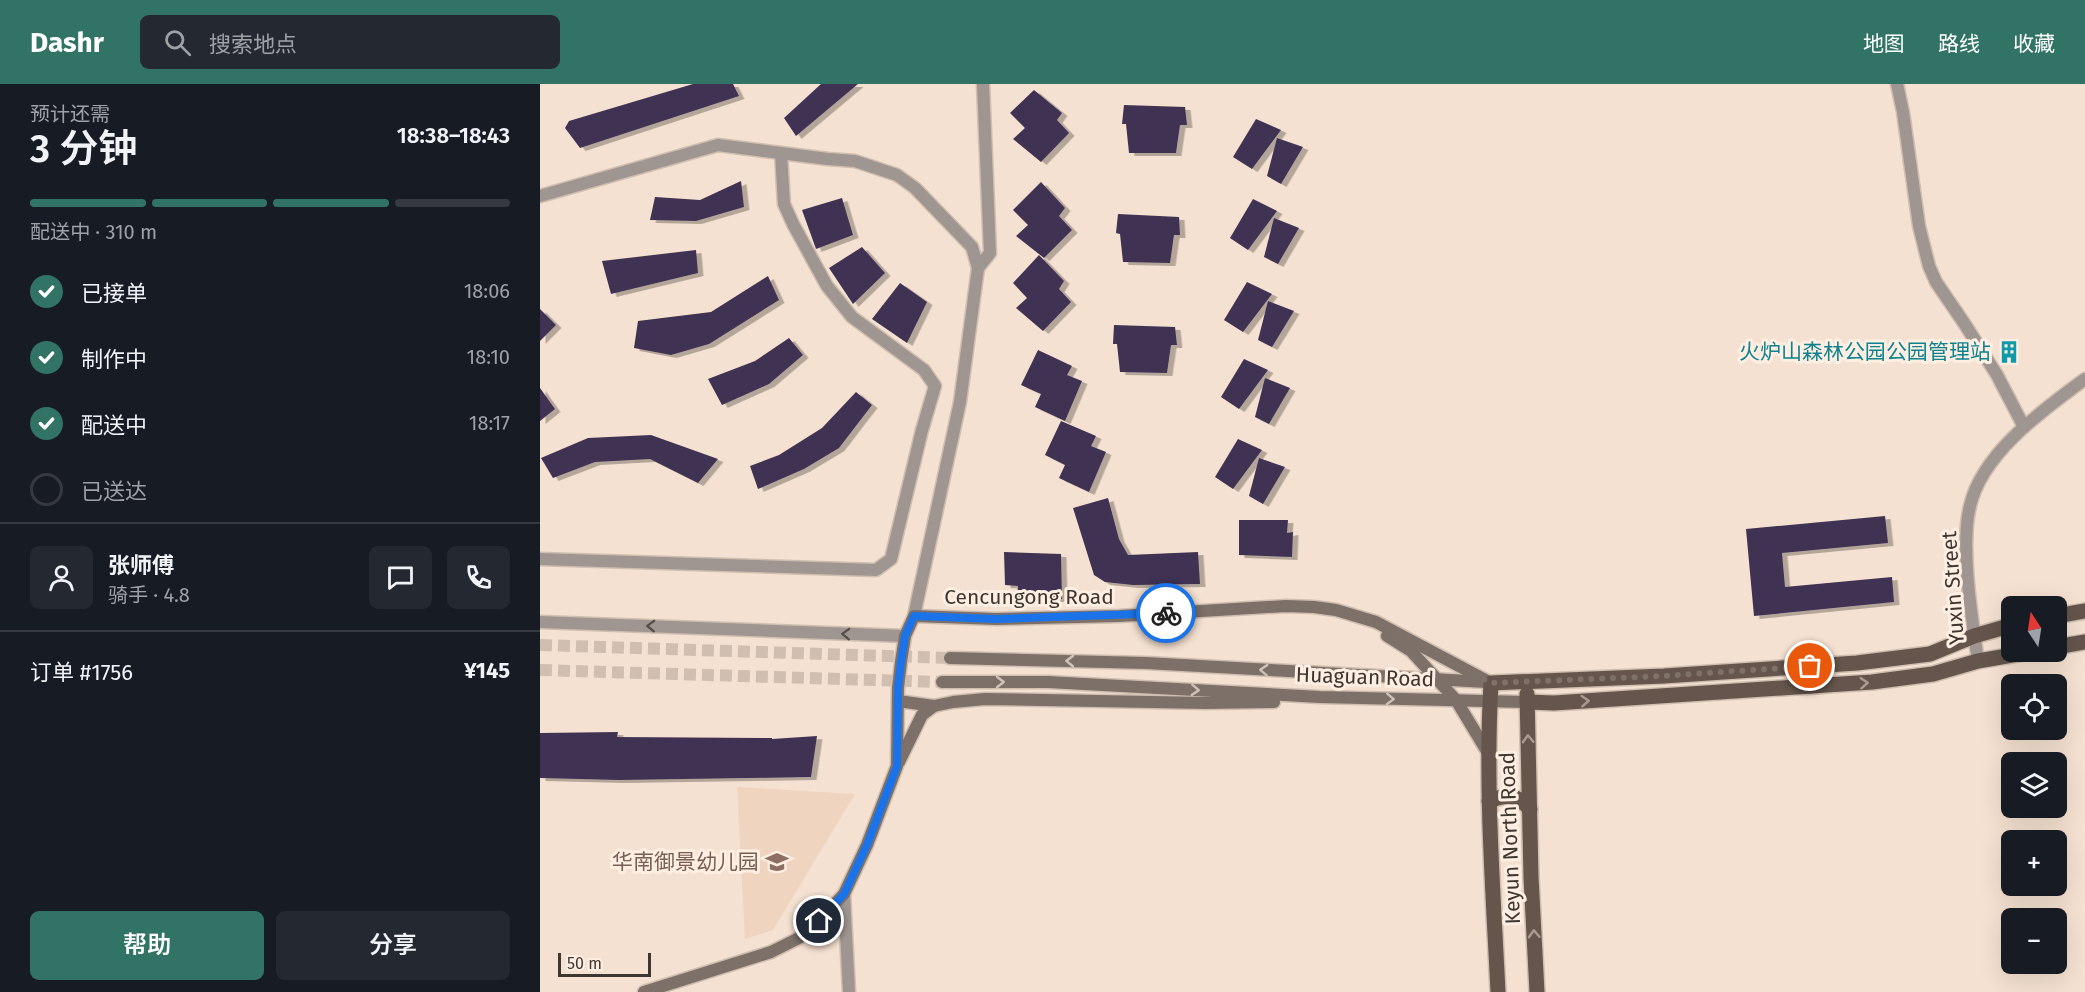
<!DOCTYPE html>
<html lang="zh">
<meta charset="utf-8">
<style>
body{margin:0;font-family:"Fira Sans","Noto Sans SC",sans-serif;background:#242831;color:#f1f3f6;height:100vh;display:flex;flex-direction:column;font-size:22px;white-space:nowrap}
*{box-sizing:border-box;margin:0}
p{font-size:20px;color:#9ea1a6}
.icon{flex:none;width:33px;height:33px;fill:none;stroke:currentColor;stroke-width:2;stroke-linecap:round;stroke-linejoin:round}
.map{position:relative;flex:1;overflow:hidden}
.drawer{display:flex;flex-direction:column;background:#171b24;width:540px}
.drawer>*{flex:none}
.needle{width:39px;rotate:348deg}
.fabs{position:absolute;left:1461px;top:512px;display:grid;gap:12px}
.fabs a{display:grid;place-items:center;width:66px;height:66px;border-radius:9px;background:#171b24;box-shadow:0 6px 24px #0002;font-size:30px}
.scale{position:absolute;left:18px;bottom:15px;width:93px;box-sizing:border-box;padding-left:6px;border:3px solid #3e3630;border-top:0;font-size:16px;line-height:21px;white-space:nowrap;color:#3e3630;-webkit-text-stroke:4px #ffefe2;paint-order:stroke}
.pin{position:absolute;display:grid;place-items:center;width:51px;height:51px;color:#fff;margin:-26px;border:3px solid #fff;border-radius:50%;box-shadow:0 2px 6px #0007}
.courier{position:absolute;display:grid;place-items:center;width:60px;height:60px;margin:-30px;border:4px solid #1a73e8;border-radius:50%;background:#fff;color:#222;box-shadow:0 2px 8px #0007}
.head em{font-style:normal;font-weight:600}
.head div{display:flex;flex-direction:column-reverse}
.head{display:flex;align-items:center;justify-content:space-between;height:102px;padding:0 30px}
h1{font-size:39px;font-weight:600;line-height:45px}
.bar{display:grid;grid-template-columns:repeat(4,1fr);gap:9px 6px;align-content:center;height:72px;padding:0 30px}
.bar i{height:8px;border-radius:4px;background:#363941}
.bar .selected{background:#317465}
.bar p{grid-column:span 4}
.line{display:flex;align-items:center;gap:15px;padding:0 30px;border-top:2px solid #363941}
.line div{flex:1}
.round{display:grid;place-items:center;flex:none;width:63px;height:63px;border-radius:9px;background:#242831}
ol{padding:0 30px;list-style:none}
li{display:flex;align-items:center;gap:18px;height:66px}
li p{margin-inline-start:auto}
li .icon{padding:6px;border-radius:50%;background:#317465;color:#fff;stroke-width:4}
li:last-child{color:#9ea1a6}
li i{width:33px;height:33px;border:3px solid #363941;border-radius:50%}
.action{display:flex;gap:12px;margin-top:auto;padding:12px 30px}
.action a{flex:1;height:69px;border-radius:9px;background:#317465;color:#fff;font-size:24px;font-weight:600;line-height:69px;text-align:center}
.action a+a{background:#242831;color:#f1f3f6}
header{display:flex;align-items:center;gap:36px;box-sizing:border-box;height:84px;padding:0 30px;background:#317465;color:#fff}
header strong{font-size:28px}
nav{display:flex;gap:33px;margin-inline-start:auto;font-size:21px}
.search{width:420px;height:54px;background:#242831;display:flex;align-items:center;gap:15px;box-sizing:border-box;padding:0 21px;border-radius:9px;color:#9ea1a6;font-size:22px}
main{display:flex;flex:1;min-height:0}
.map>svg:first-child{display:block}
.built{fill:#efd4c0}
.building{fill:#413252;filter:url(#shadow)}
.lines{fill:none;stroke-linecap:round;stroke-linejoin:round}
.secondary-tunnel{stroke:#d0bfb1;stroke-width:12;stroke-dasharray:12 6;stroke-linecap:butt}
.street-casing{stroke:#d0bfb1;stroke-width:15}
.secondary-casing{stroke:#d0bfb1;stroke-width:15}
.primary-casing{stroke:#d0bfb1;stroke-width:18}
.street{stroke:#9f9691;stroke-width:12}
.secondary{stroke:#7d7069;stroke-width:12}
.primary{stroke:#65554c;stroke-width:15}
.oneway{stroke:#564e48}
.oneway2{stroke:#d2c3b8}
.oneway3{stroke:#aa9a90}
.done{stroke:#7e7268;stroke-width:6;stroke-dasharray:0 10.8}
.route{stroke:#1a73e8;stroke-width:8}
.labels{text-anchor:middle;stroke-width:6;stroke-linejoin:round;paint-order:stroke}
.culture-label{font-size:21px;fill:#0d838f;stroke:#ffefe2;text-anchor:end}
.street-label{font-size:21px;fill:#3e3630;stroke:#ffefe2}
.education-label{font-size:21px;fill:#785e54;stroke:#ffefe2;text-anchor:end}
</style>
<header>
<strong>Dashr</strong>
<div class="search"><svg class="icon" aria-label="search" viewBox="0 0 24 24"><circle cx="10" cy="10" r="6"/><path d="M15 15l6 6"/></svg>搜索地点</div>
<nav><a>地图</a><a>路线</a><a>收藏</a></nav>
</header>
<main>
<section class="drawer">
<div class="head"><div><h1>3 分钟</h1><p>预计还需</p></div><em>18:38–18:43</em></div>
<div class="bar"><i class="selected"></i><i class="selected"></i><i class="selected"></i><i></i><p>配送中 · 310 m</p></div>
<ol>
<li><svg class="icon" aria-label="check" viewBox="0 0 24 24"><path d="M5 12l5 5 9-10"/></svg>已接单<p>18:06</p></li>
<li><svg class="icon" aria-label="check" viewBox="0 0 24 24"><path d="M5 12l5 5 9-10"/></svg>制作中<p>18:10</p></li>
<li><svg class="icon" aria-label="check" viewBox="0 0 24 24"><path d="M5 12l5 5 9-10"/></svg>配送中<p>18:17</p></li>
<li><i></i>已送达</li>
</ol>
<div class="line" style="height:108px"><a class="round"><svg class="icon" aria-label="person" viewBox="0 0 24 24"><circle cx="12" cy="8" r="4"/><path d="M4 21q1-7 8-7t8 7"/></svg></a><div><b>张师傅</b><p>骑手 · 4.8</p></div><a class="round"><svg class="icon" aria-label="chat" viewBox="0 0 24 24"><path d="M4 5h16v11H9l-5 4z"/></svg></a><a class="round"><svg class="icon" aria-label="phone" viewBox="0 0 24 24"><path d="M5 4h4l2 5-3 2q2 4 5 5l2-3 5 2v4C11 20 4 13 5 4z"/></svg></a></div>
<div class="line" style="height:78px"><div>订单 #1756</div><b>¥145</b></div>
<div class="action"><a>帮助</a><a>分享</a></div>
</section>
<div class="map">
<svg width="1545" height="908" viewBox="0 0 1545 908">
<defs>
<filter id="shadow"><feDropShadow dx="5.5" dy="3" stdDeviation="0" flood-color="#0004"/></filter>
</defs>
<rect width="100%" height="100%" fill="#f5e1d1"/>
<!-- built -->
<polygon class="built" points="197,703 315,710 233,846 205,855"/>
<!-- building -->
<g class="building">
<polygon points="153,0 193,0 199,12 40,64 25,44 29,37"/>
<polygon points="281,0 318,0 256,52 244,34"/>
<polygon points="494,6 522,29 517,36 529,49 501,78 473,55 485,44 470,29"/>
<polygon points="584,21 645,23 647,41 640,41 636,69 589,69 586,40 582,40"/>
<polygon points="716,35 741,46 712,85 693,73"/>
<polygon points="737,54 763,63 741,100 727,92"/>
<polygon points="201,97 204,123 156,137 110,136 115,113 160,116"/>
<polygon points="501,98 525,124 519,132 532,146 504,174 476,152 488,141 473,126"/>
<polygon points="302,114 313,151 276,165 262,126"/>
<polygon points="713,115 737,127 708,166 690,154"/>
<polygon points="578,130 639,133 640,151 634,151 630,179 583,178 580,150 576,149"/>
<polygon points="734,134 759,144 738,180 724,173"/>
<polygon points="322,163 345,189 313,220 289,184"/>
<polygon points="156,166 158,189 71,210 62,177"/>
<polygon points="499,171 524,197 519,205 531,218 503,247 476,224 487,214 473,199"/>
<polygon points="228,192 239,216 169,260 131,271 94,264 98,237 171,228"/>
<polygon points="707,198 732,210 703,248 684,236"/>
<polygon points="360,199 387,218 367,259 332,235"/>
<polygon points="728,217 754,227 732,263 718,256"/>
<polygon points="0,225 16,241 0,257"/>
<polygon points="574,241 635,243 637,261 631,261 627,289 580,288 577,260 573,260"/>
<polygon points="249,254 263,271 229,300 182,321 168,295 215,277"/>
<polygon points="498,266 532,282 527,291 542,297 525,337 495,323 501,310 481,301"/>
<polygon points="704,275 728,286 699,325 681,313"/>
<polygon points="725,294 750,304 729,340 715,333"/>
<polygon points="0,304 15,325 0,337"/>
<polygon points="316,308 332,321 299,364 264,385 218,405 210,382 239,371 282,344"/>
<polygon points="521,337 556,352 551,362 566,368 549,408 519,394 525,381 505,371"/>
<polygon points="111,351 178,375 158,399 110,375 55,378 13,394 1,374 48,354"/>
<polygon points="698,355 722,366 693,405 675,393"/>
<polygon points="719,374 745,383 723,420 709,412"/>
<polygon points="568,414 579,455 588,471 658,468 660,500 593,501 565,498 554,491 533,424"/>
<polygon points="1345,432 1348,459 1242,469 1245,503 1352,493 1354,518 1214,532 1206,445"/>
<polygon points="699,436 748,436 747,449 753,448 752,473 699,471"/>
<polygon points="464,468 521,470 522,515 477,514 478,502 465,501"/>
<polygon points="78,648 77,653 232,654 232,655 277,652 271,693 79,696 0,694 0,649"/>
</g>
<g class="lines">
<!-- secondary-tunnel -->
<g class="secondary-tunnel">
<polyline points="0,561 410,574"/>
<polyline points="0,586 402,598"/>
</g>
<!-- street casing -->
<g class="street-casing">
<g id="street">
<polyline points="1357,0 1363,28 1379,142 1389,182 1396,198 1424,239 1457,291 1484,343"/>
<polyline points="0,112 178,61 288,75 315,77 357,91 375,104 432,163 438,184 420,318 374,532"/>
<polyline points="438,184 450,169 443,0"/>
<polyline points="0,475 336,486 351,475 382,346 395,302 384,286 312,233 287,202 253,140 244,120 241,69"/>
<polyline points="0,538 365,552"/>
<path d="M1438,577C1432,535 1420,462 1430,422C1442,369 1503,326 1545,295"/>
<polyline points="304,810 309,908"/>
</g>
</g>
<!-- secondary casing -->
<g class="secondary-casing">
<g id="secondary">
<polyline points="847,552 871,567 916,616 948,669"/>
<polyline points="410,574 606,579 946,598"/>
<polyline points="402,598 508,598 780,613 987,618"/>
<polyline points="358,617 394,622 413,618 445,615 665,619 734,618"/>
<polyline points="359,678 382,631 394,622"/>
<polyline points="104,908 231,868 259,854 279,837 304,810 327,761 357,682 358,604 361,578 365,552 374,532 456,535 579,532 746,522 774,523 796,526 836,538 951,599"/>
</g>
</g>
<!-- primary casing -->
<g class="primary-casing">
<g id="primary">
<polyline points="1516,532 1545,527"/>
<polyline points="1516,563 1545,558"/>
<polyline points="987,610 991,793 997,908"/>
<polyline points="987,618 1014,619 1332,598 1393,590 1438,577 1496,567"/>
<path d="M949,717C966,710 977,710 990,725"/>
<path d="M958,908C953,805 945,702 951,599L1124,592L1317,579L1390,570L1434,552L1472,541"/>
</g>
</g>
<!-- street -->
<use href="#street" class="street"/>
<!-- secondary -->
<use href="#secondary" class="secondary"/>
<!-- primary -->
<use href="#primary" class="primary"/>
</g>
<!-- one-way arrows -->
<defs><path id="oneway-chevron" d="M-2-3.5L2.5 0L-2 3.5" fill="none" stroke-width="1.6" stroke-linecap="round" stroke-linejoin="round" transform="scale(1.5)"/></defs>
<g class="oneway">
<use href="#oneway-chevron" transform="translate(111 542) rotate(-178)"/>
<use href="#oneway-chevron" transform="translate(306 550) rotate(-178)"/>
</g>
<g class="oneway2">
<use href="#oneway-chevron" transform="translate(530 577) rotate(-179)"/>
<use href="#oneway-chevron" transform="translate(724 586) rotate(-177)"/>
<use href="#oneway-chevron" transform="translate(460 598)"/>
<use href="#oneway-chevron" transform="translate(655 606) rotate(3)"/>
<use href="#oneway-chevron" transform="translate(850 615) rotate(2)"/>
</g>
<g class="oneway3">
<use href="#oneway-chevron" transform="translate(1324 599) rotate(-4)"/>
<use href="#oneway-chevron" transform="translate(1045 617) rotate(-4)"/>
<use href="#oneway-chevron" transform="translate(988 655) rotate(-92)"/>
<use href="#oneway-chevron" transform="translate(994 850) rotate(-93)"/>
</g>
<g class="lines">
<!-- done -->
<polyline class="done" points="626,529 746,522 796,526 836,538 951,599 1124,592 1270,582"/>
<!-- route -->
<polyline class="route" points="279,837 304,810 327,761 357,682 358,604 361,578 365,552 374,532 456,535 626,529"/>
</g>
<!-- icons -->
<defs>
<g id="building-bare" transform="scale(1.8)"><path d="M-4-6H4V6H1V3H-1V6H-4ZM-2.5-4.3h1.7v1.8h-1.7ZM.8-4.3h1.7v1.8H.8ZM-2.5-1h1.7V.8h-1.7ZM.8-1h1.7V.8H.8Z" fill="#0f9aa8" stroke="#ffefe2" stroke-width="2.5" paint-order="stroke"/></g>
<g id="school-bare" transform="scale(1.8)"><path d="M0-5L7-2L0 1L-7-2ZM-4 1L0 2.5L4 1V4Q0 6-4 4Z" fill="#8d6e63" stroke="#ffefe2" stroke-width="2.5" paint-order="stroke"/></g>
</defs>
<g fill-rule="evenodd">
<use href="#building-bare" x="1469" y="268"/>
<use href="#school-bare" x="237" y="778"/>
</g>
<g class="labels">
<!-- culture labels -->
<g class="culture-label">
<text x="1451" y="275">火炉山森林公园公园管理站</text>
</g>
<!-- street labels -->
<g class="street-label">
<text transform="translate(1413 504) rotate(-94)" y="7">Yuxin Street</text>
<text x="489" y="520">Cencungong Road</text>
<text transform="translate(825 593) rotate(2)" y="7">Huaguan Road</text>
<text transform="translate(970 754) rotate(-92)" y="7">Keyun North Road</text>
</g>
<!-- education labels -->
<g class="education-label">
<text x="219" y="785">华南御景幼儿园</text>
</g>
</g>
</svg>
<div class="fabs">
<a><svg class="needle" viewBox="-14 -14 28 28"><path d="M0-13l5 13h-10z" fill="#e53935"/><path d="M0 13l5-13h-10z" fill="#9ea1a6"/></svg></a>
<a><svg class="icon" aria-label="locate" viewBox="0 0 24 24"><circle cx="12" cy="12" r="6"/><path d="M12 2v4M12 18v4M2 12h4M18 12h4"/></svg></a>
<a><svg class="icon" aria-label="layers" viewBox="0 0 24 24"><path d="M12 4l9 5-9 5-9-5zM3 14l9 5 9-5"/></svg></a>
<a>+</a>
<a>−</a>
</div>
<div class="scale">50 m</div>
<div class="pin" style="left:1270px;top:582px;background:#ea580c"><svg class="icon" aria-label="bag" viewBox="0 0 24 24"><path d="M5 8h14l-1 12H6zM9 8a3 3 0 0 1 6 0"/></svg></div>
<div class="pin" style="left:279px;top:837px;background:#1f2937"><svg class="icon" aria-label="home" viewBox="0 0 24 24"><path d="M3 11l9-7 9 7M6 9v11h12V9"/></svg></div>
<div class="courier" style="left:626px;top:529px"><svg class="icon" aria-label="bike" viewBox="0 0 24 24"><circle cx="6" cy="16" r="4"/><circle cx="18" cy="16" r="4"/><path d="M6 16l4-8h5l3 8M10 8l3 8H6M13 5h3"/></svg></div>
</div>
</main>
